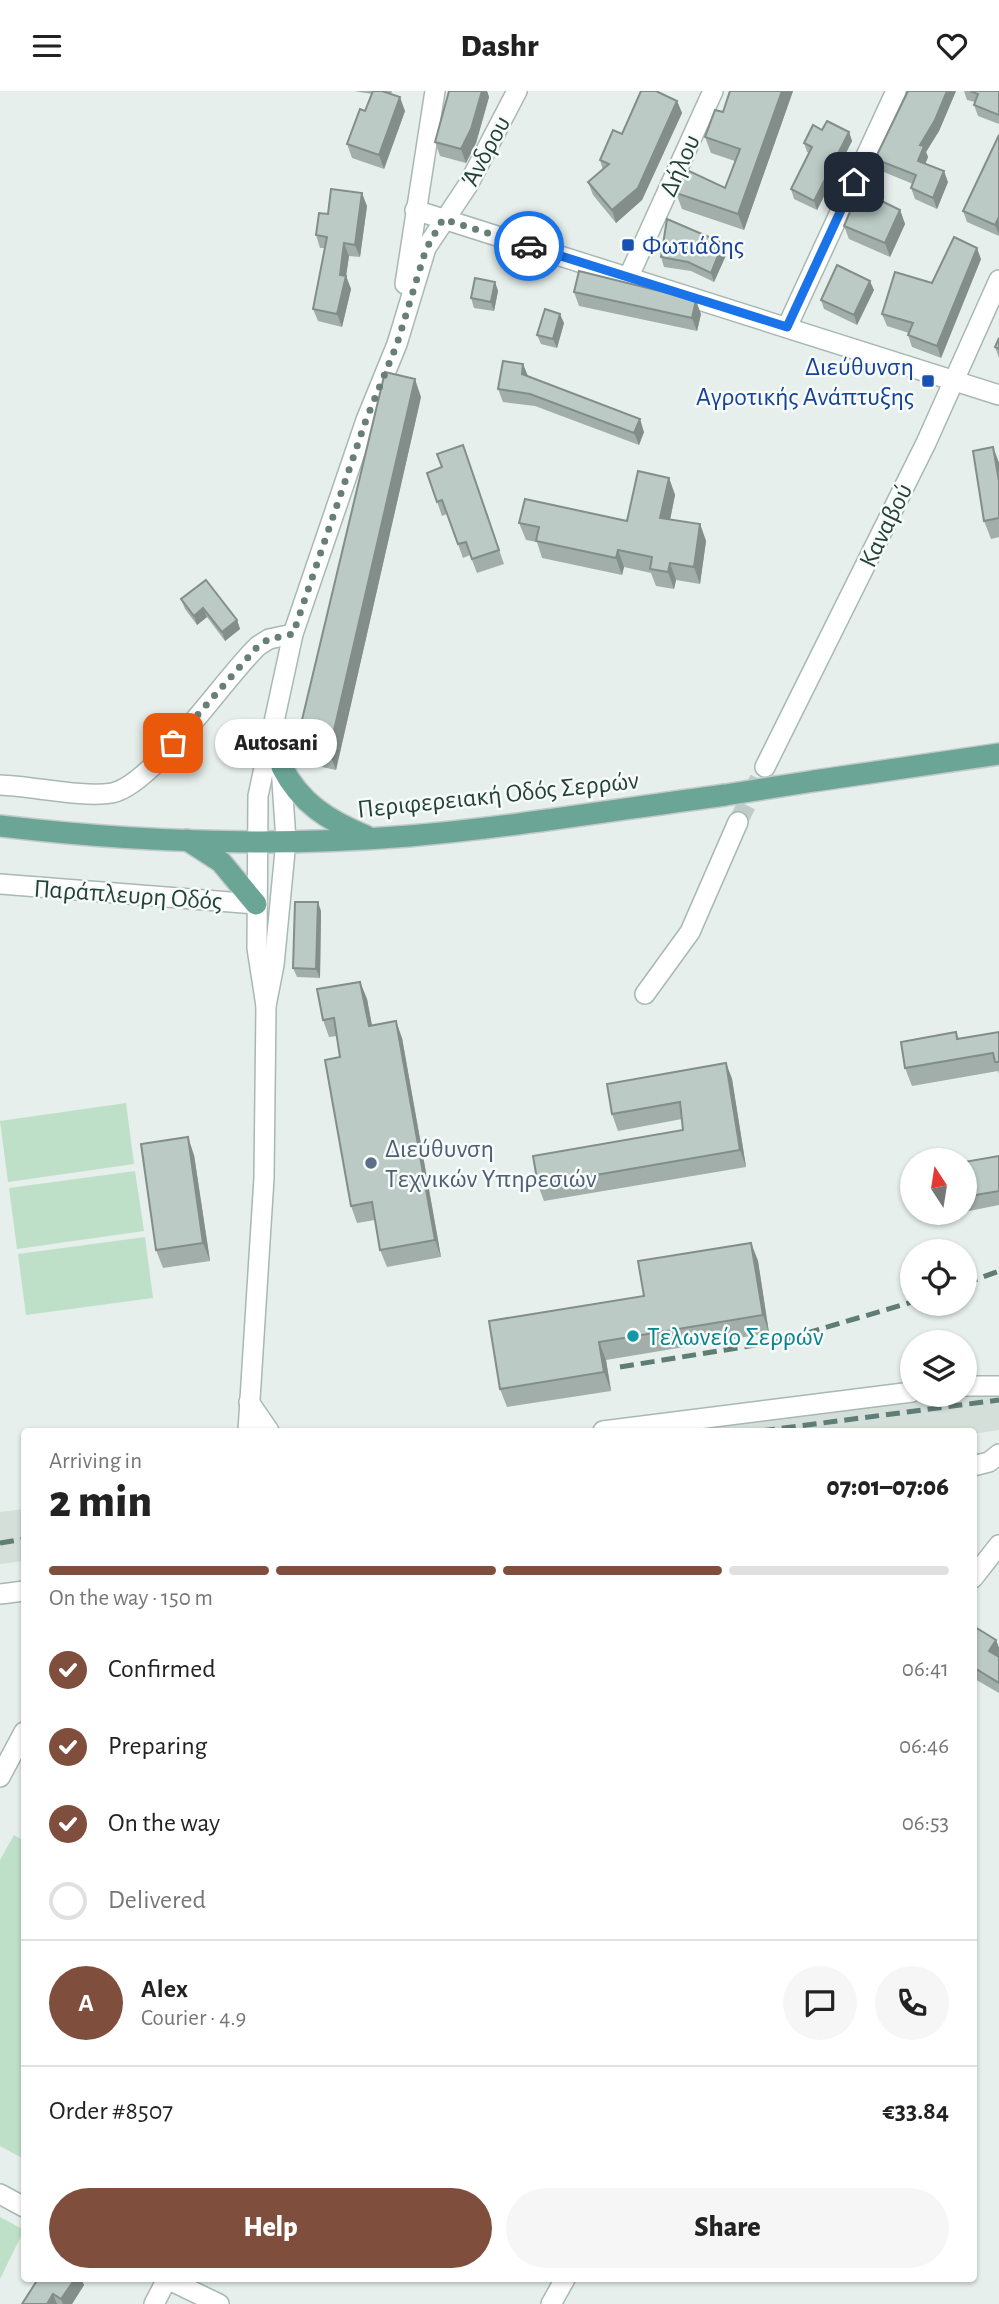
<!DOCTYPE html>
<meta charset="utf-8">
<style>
body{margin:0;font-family:"Alegreya Sans",sans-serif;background:#f6f6f6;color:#222;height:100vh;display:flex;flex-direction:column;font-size:26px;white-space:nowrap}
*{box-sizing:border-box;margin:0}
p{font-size:23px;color:#767676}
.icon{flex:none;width:38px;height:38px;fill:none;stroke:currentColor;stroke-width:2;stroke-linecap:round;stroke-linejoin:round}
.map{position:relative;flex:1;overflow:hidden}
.panel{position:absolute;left:21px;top:1337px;width:956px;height:854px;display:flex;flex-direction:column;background:#fff;border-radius:7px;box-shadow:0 2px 5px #0004}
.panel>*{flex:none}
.needle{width:46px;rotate:348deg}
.controls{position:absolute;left:900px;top:1057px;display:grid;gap:14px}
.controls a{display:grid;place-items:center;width:77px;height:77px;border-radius:50%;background:#fff;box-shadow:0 2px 5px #0004;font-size:35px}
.pin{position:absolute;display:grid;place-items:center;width:60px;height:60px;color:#fff;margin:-30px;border-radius:14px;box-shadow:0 4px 10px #0006}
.courier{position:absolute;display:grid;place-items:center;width:70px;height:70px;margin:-35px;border:5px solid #1a73e8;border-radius:50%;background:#fff;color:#222;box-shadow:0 2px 9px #0007}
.bubble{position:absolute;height:49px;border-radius:24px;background:#fff;box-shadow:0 2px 5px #0004;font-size:23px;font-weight:800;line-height:49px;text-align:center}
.headline em{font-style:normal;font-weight:800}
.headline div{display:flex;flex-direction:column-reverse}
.headline{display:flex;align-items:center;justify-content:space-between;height:119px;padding:0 28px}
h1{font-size:46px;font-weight:800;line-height:52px}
.bar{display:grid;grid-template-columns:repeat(4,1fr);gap:10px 7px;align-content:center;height:84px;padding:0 28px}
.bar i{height:9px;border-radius:5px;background:#e0e0e0}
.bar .current{background:#804e3d}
.bar p{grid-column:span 4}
.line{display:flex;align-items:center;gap:18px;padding:0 28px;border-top:2px solid #e0e0e0}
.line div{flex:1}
.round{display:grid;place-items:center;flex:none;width:74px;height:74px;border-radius:37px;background:#f6f6f6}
ol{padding:0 28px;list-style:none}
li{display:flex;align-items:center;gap:21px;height:77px}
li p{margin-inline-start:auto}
li .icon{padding:7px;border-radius:50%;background:#804e3d;color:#fff;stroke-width:4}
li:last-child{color:#767676}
li i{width:38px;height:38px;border:4px solid #e0e0e0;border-radius:50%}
.action{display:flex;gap:14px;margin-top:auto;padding:14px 28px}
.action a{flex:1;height:80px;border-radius:42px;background:#804e3d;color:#fff;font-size:28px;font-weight:800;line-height:80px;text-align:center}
.action a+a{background:#f6f6f6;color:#222}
header{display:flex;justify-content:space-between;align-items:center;height:91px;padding:0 28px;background:#fff;font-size:32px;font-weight:800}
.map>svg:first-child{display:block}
.built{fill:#d4dfda}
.green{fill:#bfe0c8}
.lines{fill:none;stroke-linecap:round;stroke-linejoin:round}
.minor-tunnel{stroke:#bfccc8;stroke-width:19;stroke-dasharray:19 10;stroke-linecap:butt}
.minor-casing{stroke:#a8b8b2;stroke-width:22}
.major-casing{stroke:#c2cac8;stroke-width:24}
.minor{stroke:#fff;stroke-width:19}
.major{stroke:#6aa596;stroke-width:21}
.rail{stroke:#5f7d75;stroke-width:5;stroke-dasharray:14 7;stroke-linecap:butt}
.major-bridge-casing{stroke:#c2cac8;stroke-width:24;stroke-linecap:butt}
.major-bridge{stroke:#6aa596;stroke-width:21}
.wall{fill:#a1aea9}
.shaded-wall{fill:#838d89}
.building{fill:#bbcac4;stroke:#838d89;stroke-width:2}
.done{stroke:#687f78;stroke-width:7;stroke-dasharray:0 12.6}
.route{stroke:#1a73e8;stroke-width:9}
.transit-dot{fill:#1a4fb4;stroke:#f7fbf9;stroke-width:2.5}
.service-dot{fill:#5c6f8a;stroke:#f7fbf9;stroke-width:2.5}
.culture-dot{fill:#0f9aa8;stroke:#f7fbf9;stroke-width:2.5}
.labels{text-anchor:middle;stroke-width:5;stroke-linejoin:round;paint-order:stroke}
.street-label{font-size:26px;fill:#24423a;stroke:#f7fbf9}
.transit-label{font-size:26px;fill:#164399;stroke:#f7fbf9;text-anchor:start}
.service-label{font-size:26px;fill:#4e5e75;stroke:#f7fbf9;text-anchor:start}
.culture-label{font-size:26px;fill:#0d838f;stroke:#f7fbf9;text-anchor:start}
</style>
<header><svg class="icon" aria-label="menu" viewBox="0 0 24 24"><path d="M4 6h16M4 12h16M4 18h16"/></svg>Dashr<svg class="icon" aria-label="heart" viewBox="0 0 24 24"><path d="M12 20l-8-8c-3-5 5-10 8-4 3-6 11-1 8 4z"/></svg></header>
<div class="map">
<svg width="999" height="2213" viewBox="0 0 999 2213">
<rect width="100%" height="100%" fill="#e6efeb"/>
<!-- built -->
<g class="built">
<polygon points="999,1287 999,1339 973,1343 600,1340 912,1304 964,1304"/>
<polygon points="24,1418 24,1470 0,1473 0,1421"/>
</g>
<!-- green -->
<g class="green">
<polygon points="126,1012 134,1073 8,1091 0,1030"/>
<polygon points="135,1080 144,1140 17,1158 9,1097"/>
<polygon points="145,1146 153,1207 26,1224 18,1163"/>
<polygon points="14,1744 24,1750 24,2068 0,2055 0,1769"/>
<polygon points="0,2126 24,2139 0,2188"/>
</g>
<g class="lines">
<!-- minor-tunnel -->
<polyline class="minor-tunnel" points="738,731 765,676"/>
<!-- minor casing -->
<g class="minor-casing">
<g id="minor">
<polyline points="415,119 999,304"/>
<polyline points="629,185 713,0"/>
<polyline points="405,193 435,0"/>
<polyline points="787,236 896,0"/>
<polyline points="765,676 926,352 999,189"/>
<path d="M0,694C31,695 84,707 112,702C153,694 225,586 258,555L269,548L293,543"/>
<polyline points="0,793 256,813"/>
<polyline points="645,903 690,841 738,731"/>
<polyline points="266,915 257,857 258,705 293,543 366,329 397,253 426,157 468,94 517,0"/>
<polyline points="964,1295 999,1295"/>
<polyline points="249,1311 269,1340"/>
<polyline points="248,1340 264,1087 266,915 274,874 286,750 281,675"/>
<polyline points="603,1340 912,1301"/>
<polyline points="973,1375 989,1371 999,1363"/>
<polyline points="973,1487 999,1454"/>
<polyline points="0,1503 24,1500"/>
<polyline points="0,1686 24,1641"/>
<polyline points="0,2103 24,2116"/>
<polyline points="167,2188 219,2213"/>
<polyline points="154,2213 167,2188"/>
<polyline points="551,2213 565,2188"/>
</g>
</g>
<!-- major casing -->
<g class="major-casing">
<g id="major">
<path d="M282,676C300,712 329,730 366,745"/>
<polyline points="814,690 999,663"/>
<path d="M0,735C134,751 274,756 409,745C514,736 620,718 725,704"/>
<polyline points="187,749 221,771 256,813"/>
</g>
</g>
<!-- minor -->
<use href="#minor" class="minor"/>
<!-- major -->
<use href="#major" class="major"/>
<!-- rail -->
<g class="rail">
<polyline points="964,1193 999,1180"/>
<polyline points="620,1276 780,1250 912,1211"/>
<polyline points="761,1340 999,1309"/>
<polyline points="0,1452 24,1448"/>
</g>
<!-- major-bridge casing -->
<g class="major-bridge-casing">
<polyline id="major-bridge" points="725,704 814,690"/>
</g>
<!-- major-bridge -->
<use href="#major-bridge" class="major-bridge"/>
</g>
<!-- wall -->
<g class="wall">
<polygon points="354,0 392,0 391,3 405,20 384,78 352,67 347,53 365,20 372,3"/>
<polygon points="449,0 487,0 489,6 476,52 466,72 440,65 435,51"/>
<polygon points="730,0 793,0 744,139 682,118 676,102 725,97 735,70 711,62 705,46 723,21"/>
<polygon points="908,0 956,0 939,40 926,61 928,66 925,73 948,91 937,118 915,108 911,97 913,93 879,79 875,68"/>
<polygon points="964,0 999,0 999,33 978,25 974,14 975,11 967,9"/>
<polygon points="677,10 682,22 642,109 616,132 593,104 588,91 603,79 600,69 622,43"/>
<polygon points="822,39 849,41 852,50 817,119 794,108 791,98 809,62 807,61 804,52"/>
<polygon points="999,44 999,145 967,131 963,120"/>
<polygon points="367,115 360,166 349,165 346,185 351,198 342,236 318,230 313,218 325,157 320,157 316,144 328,123"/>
<polygon points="900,119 905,133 890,166 849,148 844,135"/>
<polygon points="727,162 714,191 691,180 664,176 661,166"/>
<polygon points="981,168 941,267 912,256 908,244 909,242 887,235 882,223 932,192"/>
<polygon points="495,191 498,200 494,220 474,217 471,207"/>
<polygon points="874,199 857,234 824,218 821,209"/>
<polygon points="574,201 701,223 697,240 579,215"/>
<polygon points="564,232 557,257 541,253 537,244"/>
<polygon points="999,247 999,267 995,256"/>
<polygon points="528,286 644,341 639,354 535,315 503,311 498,298"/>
<polygon points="421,306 336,679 303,672 296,654"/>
<polygon points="463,354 504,473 477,482 470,464 463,467 447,423 442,425 427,382 442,376"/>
<polygon points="993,356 999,372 999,446 991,448 984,430"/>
<polygon points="669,387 675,404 670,429 700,433 706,450 700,493 676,489 674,498 656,495 651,482 624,476 622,484 542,467 537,451 526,449 519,432 627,430"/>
<polygon points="181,508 237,529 240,538 225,550 207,526 197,534 185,518"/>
<polygon points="321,820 320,887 297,886 293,877"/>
<polygon points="360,891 367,908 372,934 402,947 441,1166 387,1176 380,1159 375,1129 357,1132 351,1115 340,966 337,945 329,946 323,929"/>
<polygon points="956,941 959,948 999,941 999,983 998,980 912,995 905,977"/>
<polygon points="726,972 732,988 746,1076 544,1110 538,1094 683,1039 682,1028 618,1040 612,1023"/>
<polygon points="194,1064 210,1170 163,1177 156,1159"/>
<polygon points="999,1065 999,1114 964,1121 964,1071"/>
<polygon points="751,1152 758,1170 769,1242 606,1269 611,1300 507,1316 500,1298 644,1205"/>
<polygon points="973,1539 996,1549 999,1557 999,1602 973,1587"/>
<polygon points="38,2188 81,2188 84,2194 72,2213 22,2213"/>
</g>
<!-- shaded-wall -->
<g class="shaded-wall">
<polygon points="482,0 487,0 489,6 476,52 466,72 461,58"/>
<polygon points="782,0 793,0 744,139 738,123"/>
<polygon points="947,0 956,0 939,40 926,61 928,66 922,81 918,70 920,54"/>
<polygon points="400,6 405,20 384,78 379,64"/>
<polygon points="677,10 682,22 642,109 616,132 612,119"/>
<polygon points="849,41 852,50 817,119 814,110"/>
<polygon points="944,80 948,91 937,118 933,107"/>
<polygon points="362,102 367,115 360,166 355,154"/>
<polygon points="900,119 905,133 890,166 885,152"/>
<polygon points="999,126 999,144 995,134"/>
<polygon points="344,152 349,165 345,192 346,185 351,198 342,236 337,223 340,184"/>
<polygon points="723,152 727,162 714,191 711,182"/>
<polygon points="977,157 981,168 941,267 937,255"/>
<polygon points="870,190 874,199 857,234 854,224"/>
<polygon points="495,191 498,200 494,220 491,211"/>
<polygon points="696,209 701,223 697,240 692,227"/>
<polygon points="560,223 564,232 557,257 553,248"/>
<polygon points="523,273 528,285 522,283"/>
<polygon points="415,288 421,306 336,679 329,661"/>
<polygon points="640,328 644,341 639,354 634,342"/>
<polygon points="993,356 999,372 999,391"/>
<polygon points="669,387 675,404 667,444 660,427"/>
<polygon points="700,433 706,450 700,493 694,476"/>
<polygon points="618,459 624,476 622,484 616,467"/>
<polygon points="670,472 676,489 674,498 668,481"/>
<polygon points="203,517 207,526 197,534 194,525"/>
<polygon points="237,529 240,538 225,550 222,541"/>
<polygon points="318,811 321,820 320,887 316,878"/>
<polygon points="360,891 367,908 375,952 369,935"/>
<polygon points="396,930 402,947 441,1166 435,1149"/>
<polygon points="726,972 732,988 746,1076 740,1059"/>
<polygon points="188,1046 194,1064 210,1170 203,1152"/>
<polygon points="751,1152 758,1170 769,1242 763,1224"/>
<polygon points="599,1251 606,1269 611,1300 604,1281"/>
<polygon points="996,1549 999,1557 999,1566 989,1560"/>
<polygon points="74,2188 81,2188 84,2194 72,2213 63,2213 61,2208"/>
<polygon points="53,2203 57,2213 47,2213"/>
</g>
<!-- building -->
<g class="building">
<polygon points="373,0 382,0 400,6 379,64 347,53 360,18 365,20"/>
<polygon points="449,0 482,0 471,38 461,58 435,51"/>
<polygon points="641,0 656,0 677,10 638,97 612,119 588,91 609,73 600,69 613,39 622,43"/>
<polygon points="730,0 782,0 738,123 676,102 687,79 725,97 740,58 705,46 715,19 723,21"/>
<polygon points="908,0 947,0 935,29 920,54 924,55 918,70 944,80 933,107 911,97 916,84 875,68"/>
<polygon points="970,0 999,0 999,24 974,14 978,3"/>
<polygon points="827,30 849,41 814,110 791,98 812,56 804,52 813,34 822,39"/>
<polygon points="999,44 999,126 995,134 963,120"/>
<polygon points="331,98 362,102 355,154 344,152 340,184 346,185 337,223 313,218 327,146 316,144 319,122 328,123"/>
<polygon points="859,99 900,119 885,152 844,135"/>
<polygon points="667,128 723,152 711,182 688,171 661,166"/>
<polygon points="954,146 977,157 937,255 908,244 913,232 882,223 895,181 932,192"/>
<polygon points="837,174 870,190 854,224 821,209"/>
<polygon points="579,180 696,209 692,227 574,201"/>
<polygon points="475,187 495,191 491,211 471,207"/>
<polygon points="545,218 560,223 553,248 537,244"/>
<polygon points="999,247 999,258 995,256"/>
<polygon points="503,270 523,273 522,283 640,328 634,342 530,303 498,298"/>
<polygon points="385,281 415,288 329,661 296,654"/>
<polygon points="463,354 499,459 472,468 466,451 458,453 442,409 437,411 427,382 442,376 437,363"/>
<polygon points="993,356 999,390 999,427 984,430 973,360"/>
<polygon points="638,380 669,387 660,427 700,433 694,476 670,472 668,481 650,478 652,466 618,459 616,467 536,450 539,436 519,432 525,408 627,430"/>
<polygon points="206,489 237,529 222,541 203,517 194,525 181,508"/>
<polygon points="295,811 318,811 316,878 293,877"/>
<polygon points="360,891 369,935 396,930 435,1149 380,1159 372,1111 351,1115 325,969 340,966 334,927 323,929 317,898"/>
<polygon points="956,941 957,948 999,941 999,971 995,971 993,962 905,977 901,951"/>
<polygon points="726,972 740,1059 538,1094 533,1065 683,1039 680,1011 612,1023 607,993"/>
<polygon points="188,1046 203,1152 156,1159 141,1053"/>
<polygon points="999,1065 999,1100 964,1106 964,1071"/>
<polygon points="751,1152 763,1224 599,1251 604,1281 500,1298 489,1230 644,1205 638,1170"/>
<polygon points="975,1536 996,1549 989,1560 999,1566 999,1592 973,1576 973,1539"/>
<polygon points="38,2188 75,2188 61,2208 53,2203 47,2213 22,2213"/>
</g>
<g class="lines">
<!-- done -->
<polyline class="done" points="173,652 258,555 269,548 293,543 366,329 397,253 426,158 443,128 529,155"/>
<!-- route -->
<polyline class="route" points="529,155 787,236 854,91"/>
</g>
<!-- markers -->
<g class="transit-dot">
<rect x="621" y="147" width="14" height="14" rx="3.5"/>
<rect x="921" y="283" width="14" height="14" rx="3.5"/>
</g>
<circle class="service-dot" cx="371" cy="1072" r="7"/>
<circle class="culture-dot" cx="633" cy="1245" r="7"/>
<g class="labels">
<!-- street labels -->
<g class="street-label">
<text transform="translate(485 60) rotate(-62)" y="9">Άνδρου</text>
<text transform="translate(679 74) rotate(-66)" y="9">Δήλου</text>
<text transform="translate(885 434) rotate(-64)" y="9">Καναβού</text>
<text transform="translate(498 703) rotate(-6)" y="9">Περιφερειακή Οδός Σερρών</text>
<text transform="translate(128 803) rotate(4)" y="9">Παράπλευρη Οδός</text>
</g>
<!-- transit labels -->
<g class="transit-label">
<text x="642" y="163">Φωτιάδης</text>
<text x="914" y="284" text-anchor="end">Διεύθυνση<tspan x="914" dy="30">Αγροτικής Ανάπτυξης</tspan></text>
</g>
<!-- service labels -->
<g class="service-label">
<text x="385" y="1066">Διεύθυνση<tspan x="385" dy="30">Τεχνικών Υπηρεσιών</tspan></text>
</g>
<!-- culture labels -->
<g class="culture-label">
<text x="647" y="1254">Τελωνείο Σερρών</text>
</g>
</g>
</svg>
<div class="controls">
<a><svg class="needle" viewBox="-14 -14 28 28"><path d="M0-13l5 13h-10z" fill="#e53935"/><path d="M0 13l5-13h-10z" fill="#767676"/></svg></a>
<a><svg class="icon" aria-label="locate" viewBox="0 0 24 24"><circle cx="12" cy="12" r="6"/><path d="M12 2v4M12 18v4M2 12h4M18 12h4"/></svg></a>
<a><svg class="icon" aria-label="layers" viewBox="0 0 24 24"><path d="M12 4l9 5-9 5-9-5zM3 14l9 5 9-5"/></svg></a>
</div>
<div class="pin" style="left:173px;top:652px;background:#ea580c"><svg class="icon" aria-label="bag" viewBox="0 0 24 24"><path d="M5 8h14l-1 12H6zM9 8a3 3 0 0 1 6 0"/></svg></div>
<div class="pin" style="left:854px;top:91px;background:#1f2937"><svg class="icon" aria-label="home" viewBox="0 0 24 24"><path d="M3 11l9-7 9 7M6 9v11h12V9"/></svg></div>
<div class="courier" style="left:529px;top:155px"><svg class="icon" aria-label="car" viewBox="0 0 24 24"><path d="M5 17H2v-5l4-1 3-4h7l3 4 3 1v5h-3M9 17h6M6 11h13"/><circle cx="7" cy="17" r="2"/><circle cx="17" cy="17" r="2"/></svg></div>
<div class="bubble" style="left:215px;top:628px;width:122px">Autosani</div>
<section class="panel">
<div class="headline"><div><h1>2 min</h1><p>Arriving in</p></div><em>07:01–07:06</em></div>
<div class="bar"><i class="current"></i><i class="current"></i><i class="current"></i><i></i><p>On the way · 150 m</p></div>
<ol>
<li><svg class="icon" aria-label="check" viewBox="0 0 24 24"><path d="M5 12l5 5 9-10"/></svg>Confirmed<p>06:41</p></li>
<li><svg class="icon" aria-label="check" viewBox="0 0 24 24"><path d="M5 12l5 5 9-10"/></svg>Preparing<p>06:46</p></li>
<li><svg class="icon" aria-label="check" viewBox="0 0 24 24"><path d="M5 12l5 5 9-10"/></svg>On the way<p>06:53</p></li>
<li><i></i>Delivered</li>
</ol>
<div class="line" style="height:126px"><b class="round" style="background:#804e3d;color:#fff">A</b><div><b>Alex</b><p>Courier · 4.9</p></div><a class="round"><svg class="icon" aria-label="chat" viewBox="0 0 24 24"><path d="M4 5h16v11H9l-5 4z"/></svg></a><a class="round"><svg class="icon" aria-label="phone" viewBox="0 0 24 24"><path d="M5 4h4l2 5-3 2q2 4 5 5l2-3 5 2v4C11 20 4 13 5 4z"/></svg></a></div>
<div class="line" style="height:91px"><div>Order #8507</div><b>€33.84</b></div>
<div class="action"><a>Help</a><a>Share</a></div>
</section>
</div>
